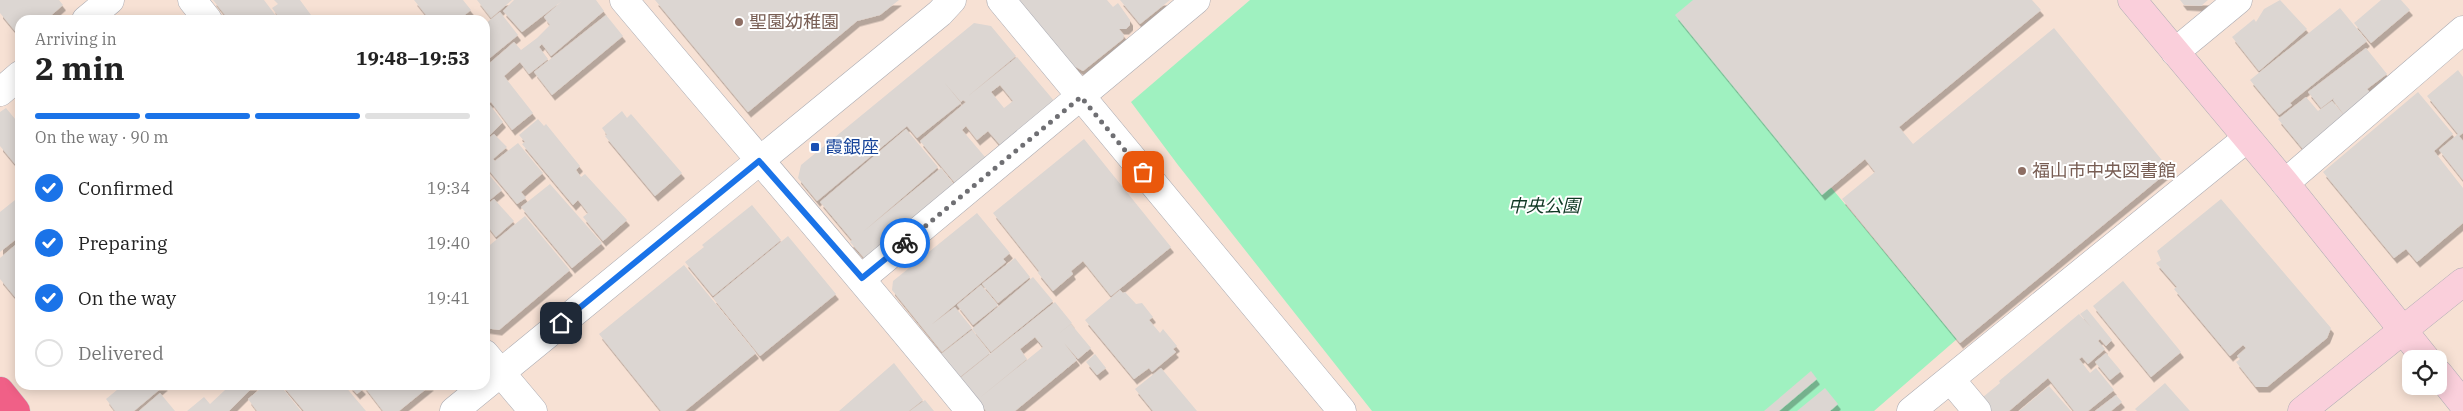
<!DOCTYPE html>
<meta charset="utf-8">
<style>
body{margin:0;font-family:"IBM Plex Serif","Noto Sans JP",serif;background:#f6f6f6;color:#222;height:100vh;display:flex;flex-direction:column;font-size:19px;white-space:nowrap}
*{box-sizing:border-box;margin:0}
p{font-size:16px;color:#767676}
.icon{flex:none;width:28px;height:28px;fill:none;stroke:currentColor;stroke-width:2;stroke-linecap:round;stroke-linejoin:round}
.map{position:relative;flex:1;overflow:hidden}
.details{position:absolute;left:15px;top:15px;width:475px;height:375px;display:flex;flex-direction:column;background:#fff;border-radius:15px;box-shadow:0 2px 12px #0003}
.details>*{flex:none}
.fabs{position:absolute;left:2402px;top:350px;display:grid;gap:10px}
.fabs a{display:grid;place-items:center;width:45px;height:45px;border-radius:10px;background:#fff;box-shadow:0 2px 12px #0003;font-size:25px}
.pin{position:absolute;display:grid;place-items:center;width:42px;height:42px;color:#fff;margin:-21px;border-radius:10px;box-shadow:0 2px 8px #0006}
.courier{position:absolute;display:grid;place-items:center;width:50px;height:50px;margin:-25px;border:4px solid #1a73e8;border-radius:50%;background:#fff;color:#222;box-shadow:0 1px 6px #0007}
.summary em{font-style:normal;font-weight:700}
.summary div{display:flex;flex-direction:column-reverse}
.summary{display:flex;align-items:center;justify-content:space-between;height:85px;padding:0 20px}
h1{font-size:32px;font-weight:700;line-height:38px}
.bar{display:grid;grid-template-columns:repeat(4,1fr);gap:8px 5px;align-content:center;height:60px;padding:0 20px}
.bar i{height:6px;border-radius:4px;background:#e0e0e0}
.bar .active{background:#1a73e8}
.bar p{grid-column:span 4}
ol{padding:0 20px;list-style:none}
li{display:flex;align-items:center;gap:15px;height:55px}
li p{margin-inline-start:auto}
li .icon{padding:5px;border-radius:50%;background:#1a73e8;color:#fff;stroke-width:4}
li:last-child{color:#767676}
li i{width:28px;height:28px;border:2px solid #e0e0e0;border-radius:50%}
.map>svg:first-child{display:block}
.commercial{fill:#f7e1d4;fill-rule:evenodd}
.green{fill:#9ff1c0}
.building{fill:#dcd6d2;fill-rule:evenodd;filter:url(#shadow)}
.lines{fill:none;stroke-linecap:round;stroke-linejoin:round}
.street-casing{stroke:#ababb2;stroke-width:29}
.secondary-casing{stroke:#ababb2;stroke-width:29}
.highway-casing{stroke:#cccccd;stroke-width:29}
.street{stroke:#fff;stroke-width:28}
.secondary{stroke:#facfdb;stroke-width:28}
.highway{stroke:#f06087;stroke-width:28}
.done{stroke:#6f6f73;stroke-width:5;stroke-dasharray:0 9}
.route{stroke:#1a73e8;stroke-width:6}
.education-dot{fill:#8d6e63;stroke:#fff;stroke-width:2}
.transit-dot{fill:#1a4fb4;stroke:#fff;stroke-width:2}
.labels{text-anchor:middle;stroke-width:4;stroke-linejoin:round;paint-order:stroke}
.education-label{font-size:18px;fill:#785e54;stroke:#fff;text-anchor:start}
.transit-label{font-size:18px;fill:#164399;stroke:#fff;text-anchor:start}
.park-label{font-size:18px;font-style:italic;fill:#0f3823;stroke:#fff}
</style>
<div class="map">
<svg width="2463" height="411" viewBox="0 0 2463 411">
<defs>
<filter id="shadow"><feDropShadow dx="3" dy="5.5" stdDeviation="0" flood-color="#0004"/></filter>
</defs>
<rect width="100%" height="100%" fill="#efeff6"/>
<!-- commercial -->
<path class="commercial" d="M0,0H2463V411H0ZM20,20H485V385H20ZM2411,359H2439V386H2411Z"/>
<!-- green -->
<polygon class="green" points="1250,0 1696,0 1676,15 1756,97 1957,339 1874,411 1372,411 1178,165 1131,102"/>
<!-- building -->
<g class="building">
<polygon points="0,0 59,0 63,5 46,20 20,20 20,37 0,13"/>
<polygon points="213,0 264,0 279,20 229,20"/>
<polygon points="274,0 300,0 311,15 304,20 281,20 272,8 278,4"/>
<polygon points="414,0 463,0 471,10 461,18 462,20 430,20"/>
<polygon points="477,0 512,0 491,18"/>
<polygon points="514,0 596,0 604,11 551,56 542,44 539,47 548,59 529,74 520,62 504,76 533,113 512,130 491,102 485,106 485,67 514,42 521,50 537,38 550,25 544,17 562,1 522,32 503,11"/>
<polygon points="655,0 899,0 880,15 857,21 748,112"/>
<polygon points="1012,0 1107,0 1113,7 1118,3 1130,20 1130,25 1126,29 1119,29 1124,35 1123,39 1083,71 1076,67 1069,68"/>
<polygon points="1120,0 1170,0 1140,24"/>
<polygon points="1693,0 2032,0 2041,10 1899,127 1913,144 2054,28 2170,170 1960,343 1842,199 1875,172 1865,159 1822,195 1675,15"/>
<polygon points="2180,0 2208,0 2201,6 2184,5"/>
<polygon points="2280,0 2307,29 2259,71 2232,37 2254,19 2256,22 2264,9"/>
<polygon points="2381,0 2401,0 2410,10 2371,43 2354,23"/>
<polygon points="2340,8 2367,41 2290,103 2292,105 2279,115 2250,80"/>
<polygon points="500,12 518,35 485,62 485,24"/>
<polygon points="606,15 623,36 552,95 534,72"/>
<path d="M974,23L991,26L1016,56L967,97L1017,57L1061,109L1008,154L988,131L977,140L966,126L962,130L991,164L960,189L920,141L966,102L963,100L961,102L944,82L961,103L917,138L907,126L817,201L798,178L801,165ZM1000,85L1013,101L1004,108L991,92Z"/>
<polygon points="2366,48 2387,74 2367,89 2374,97 2347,119 2333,100 2334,98 2321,108 2308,92"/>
<polygon points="2458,70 2463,77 2463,133 2459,136 2463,141 2463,180 2439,150 2458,134 2427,96"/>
<polygon points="2418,92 2453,134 2434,151 2463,188 2463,223 2417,262 2406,249 2394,258 2323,172"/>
<polygon points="2306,97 2318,111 2332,101 2348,120 2307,154 2278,119"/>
<polygon points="490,105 503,122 485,140 485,109"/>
<polygon points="6,108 20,125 20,170 0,146 0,112"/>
<polygon points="622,111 627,118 631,114 682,173 655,196 605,136 607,135 602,128"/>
<polygon points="538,119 544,126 546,124 580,166 576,170 581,177 585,174 627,220 603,241 583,217 588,213 578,200 573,205 522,144 525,142 519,135"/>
<polygon points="906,129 938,167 864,231 941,168 960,192 866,260 850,242 852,240 820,202"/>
<polygon points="494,134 507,147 493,159 495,161 518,143 543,173 521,192 526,198 517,204 487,168 485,170 502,190 485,204 485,141"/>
<polygon points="1084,139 1171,247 1111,296 1083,261 1071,271 1073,274 1053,291 1038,273 1039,271 993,213"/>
<polygon points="550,184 602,243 572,268 521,207"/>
<polygon points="20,196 20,236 0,252 0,212"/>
<polygon points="494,199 514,221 496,237 485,223 485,206"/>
<polygon points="2221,199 2331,328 2327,338 2267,387 2256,387 2236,362 2240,359 2237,356 2246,348 2243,345 2230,356 2174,289 2177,287 2156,263 2161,260 2157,251"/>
<polygon points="752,205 781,240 713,296 685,262 704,247 702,245"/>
<polygon points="977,213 1010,253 1003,259 1006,262 931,325 955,307 972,328 942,352 892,290 893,281"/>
<polygon points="525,216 570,270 499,330 485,328 485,249"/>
<polygon points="788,236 836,294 760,356 713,298"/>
<polygon points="20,241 20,303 0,279 0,258"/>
<polygon points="1015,258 1030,277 998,303 982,284"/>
<polygon points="684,265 756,353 685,411 661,411 599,334"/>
<polygon points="1033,277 1053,301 991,352 972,329"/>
<polygon points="2123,281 2181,352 2151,377 2093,306"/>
<polygon points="981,285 998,305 973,325 957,305"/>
<polygon points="1120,290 1123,293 1125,292 1136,304 1142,303 1153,317 1149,320 1160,333 1163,329 1177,346 1173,349 1176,352 1152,372 1149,368 1134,379 1085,320"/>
<polygon points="1055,302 1072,323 1057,335 1071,324 1091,348 1078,359 1064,343 1077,360 1015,411 986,411 977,400 1043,347 1035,337 1020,349 1027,359 977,400 960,378"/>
<polygon points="2087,309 2112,340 2106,346 2100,339 2098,341 2105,349 2088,364 2082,357 2079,359 2090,373 2096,368 2114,390 2088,411 2074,411 2048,378 2009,411 1976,411 1977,402 2000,383 1999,381 2079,314 2091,327 2080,314"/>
<polygon points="972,330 990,353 960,377 941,354"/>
<polygon points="2106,353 2121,371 2110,380 2095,362"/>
<polygon points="1095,354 1106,368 1097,375 1086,362"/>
<polygon points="894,363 923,400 909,411 839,411"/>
<polygon points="1161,368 1197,411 1153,411 1135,389"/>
<polygon points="1811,371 1817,379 1779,411 1764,411"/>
<polygon points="2165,383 2190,411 2137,411 2135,409"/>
<polygon points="123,385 165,385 134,411 115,411 106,399"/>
<polygon points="224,385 255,385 229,411 187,411 204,397 210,404 225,390 222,387"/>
<polygon points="265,385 280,385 301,411 257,411 248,399"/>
<polygon points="282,385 344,385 366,411 304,411"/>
<polygon points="349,385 359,385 363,389 357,394"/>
<polygon points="363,385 431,385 399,411 383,411"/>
<polygon points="2049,386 2071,411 2019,411"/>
<polygon points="1825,388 1838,404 1830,411 1797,411"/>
<polygon points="160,393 175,411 139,411"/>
<polygon points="2116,395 2122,402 2111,411 2095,411"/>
<polygon points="925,400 934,411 910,411 914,408"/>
</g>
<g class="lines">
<!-- street casing -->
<g class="street-casing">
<g id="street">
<polyline points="192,0 208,20"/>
<path d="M624,0C739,137 857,272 970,411"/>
<polyline points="1001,0 1342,411"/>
<polyline points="86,20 110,0"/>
<polyline points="2175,52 2238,0"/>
<polyline points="0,92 20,75"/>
<polyline points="2285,183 2463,30"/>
<polyline points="862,278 1196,0"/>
<polyline points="485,354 533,411"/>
<polyline points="1951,380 1977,411"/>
<polyline points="454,411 940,13 952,0"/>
<polyline points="1911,411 2246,139"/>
</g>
</g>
<!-- secondary casing -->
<g class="secondary-casing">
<g id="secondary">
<polyline points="2132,0 2285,183 2426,359"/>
<polyline points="2439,374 2463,404"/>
<polyline points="2302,411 2463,282"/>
</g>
</g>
<!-- highway casing -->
<g class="highway-casing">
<polyline id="highway" points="0,391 16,411"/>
</g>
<!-- street -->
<use href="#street" class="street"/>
<!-- secondary -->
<use href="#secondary" class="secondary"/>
<!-- highway -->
<use href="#highway" class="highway"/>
</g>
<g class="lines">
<!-- done -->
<polyline class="done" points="905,243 1081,97 1143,172"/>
<!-- route -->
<polyline class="route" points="561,323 759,161 862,278 905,243"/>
</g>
<!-- markers -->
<g class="education-dot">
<circle cx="739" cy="22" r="5"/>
<circle cx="2022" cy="171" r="5"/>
</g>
<rect class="transit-dot" x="810" y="142" width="10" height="10" rx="2.5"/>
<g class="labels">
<!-- education labels -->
<g class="education-label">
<text x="749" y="28">聖園幼稚園</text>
<text x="2032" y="177">福山市中央図書館</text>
</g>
<!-- transit labels -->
<g class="transit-label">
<text x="825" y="153">霞銀座</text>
</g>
<!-- park labels -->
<g class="park-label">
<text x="1544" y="212">中央公園</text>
</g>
</g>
</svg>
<div class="fabs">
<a><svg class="icon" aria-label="locate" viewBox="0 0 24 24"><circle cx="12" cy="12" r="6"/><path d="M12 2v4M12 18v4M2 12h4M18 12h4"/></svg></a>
</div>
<div class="pin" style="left:1143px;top:172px;background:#ea580c"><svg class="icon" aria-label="bag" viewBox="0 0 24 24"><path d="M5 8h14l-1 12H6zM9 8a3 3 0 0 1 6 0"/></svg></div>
<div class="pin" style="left:561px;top:323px;background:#1f2937"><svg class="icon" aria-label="home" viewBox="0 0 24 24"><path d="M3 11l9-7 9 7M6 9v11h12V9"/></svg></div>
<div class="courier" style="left:905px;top:243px"><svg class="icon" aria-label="bike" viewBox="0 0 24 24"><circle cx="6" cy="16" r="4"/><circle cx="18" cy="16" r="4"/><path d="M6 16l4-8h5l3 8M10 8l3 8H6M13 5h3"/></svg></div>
<section class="details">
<div class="summary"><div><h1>2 min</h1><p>Arriving in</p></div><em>19:48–19:53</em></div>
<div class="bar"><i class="active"></i><i class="active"></i><i class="active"></i><i></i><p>On the way · 90 m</p></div>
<ol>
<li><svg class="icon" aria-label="check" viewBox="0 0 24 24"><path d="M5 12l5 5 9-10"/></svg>Confirmed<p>19:34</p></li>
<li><svg class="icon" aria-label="check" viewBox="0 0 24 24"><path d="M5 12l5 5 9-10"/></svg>Preparing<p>19:40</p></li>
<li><svg class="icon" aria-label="check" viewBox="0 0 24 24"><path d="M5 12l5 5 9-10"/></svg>On the way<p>19:41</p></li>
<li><i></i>Delivered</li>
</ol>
</section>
</div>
